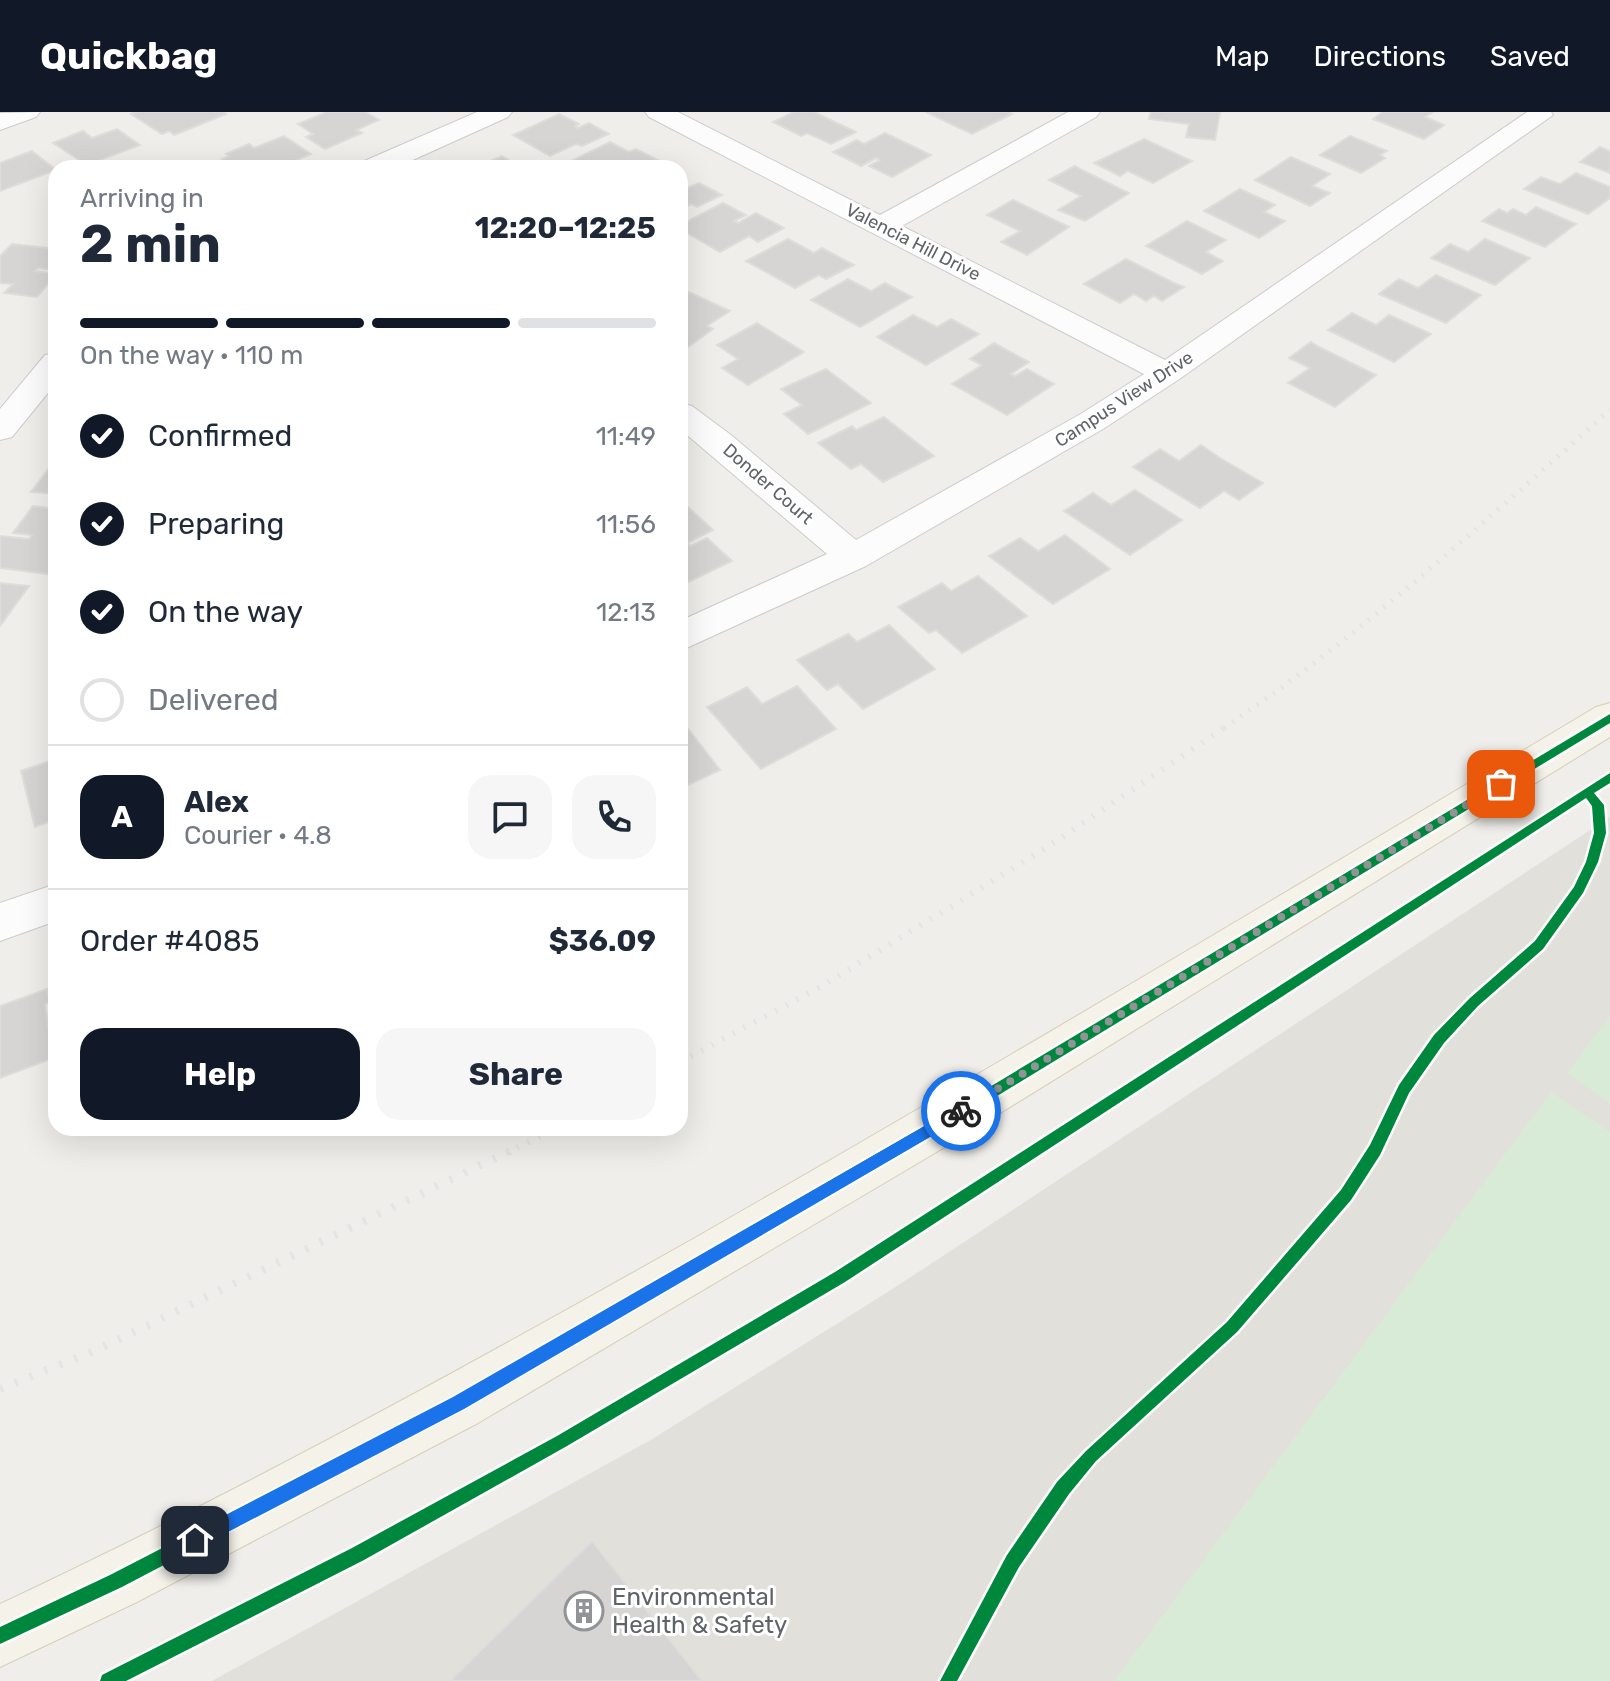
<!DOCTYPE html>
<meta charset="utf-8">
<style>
body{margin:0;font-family:Rubik,sans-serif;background:#f6f6f7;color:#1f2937;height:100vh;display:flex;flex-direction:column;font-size:30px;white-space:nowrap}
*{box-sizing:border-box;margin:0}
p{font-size:26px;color:#747a83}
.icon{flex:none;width:44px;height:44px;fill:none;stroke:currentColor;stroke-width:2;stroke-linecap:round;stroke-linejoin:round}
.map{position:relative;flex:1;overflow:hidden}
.panel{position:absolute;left:48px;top:48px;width:640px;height:976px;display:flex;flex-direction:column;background:#fff;border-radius:24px;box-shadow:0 8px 32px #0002}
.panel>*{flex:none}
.pin{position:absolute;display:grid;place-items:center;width:68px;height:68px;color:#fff;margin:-34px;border-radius:16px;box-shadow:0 4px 12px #0006}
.courier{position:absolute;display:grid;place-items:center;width:80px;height:80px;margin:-40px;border:6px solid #1a73e8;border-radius:50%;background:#fff;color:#222;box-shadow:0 2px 10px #0007}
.summary em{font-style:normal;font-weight:700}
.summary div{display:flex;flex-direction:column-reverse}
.summary{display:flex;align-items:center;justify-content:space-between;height:136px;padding:0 32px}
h1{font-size:52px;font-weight:700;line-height:60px}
.bar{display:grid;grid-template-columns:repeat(4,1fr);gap:12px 8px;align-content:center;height:96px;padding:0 32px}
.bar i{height:10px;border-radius:6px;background:#e0e1e3}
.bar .active{background:#111827}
.bar p{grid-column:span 4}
.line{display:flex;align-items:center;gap:20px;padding:0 32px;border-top:2px solid #e0e1e3}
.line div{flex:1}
.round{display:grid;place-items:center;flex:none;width:84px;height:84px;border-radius:24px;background:#f6f6f7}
ol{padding:0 32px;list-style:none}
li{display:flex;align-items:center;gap:24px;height:88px}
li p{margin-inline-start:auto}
li .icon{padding:8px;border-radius:50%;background:#111827;color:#fff;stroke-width:4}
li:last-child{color:#747a83}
li i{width:44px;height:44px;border:4px solid #e0e1e3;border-radius:50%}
.cta{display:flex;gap:16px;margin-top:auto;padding:16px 32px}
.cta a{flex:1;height:92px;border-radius:24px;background:#111827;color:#fff;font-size:32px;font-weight:700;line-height:92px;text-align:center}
.cta a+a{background:#f6f6f7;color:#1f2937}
header{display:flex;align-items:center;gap:48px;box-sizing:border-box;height:112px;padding:0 40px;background:#111827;color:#fff}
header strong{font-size:38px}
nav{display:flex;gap:44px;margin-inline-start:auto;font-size:28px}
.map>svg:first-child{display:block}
.education{fill:#e2e0da}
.green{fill:#d8ebd6}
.building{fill:#d6d5d3;stroke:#deddd9;stroke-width:2}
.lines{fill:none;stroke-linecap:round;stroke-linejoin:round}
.minor-casing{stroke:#cbcccc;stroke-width:2}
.major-casing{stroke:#d7ceb8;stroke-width:2}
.minor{fill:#fdfcfc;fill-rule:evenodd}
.major{fill:#f4f2e9;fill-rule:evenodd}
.rail-far2{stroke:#e4e4e4;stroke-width:5;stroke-dasharray:2 8;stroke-linecap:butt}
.rail-far1{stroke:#e4e4e4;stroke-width:6;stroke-dasharray:2 10;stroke-linecap:butt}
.rail{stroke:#e4e4e4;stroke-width:8;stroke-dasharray:3 13;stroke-linecap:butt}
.cycleway-casing{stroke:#fff;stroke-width:5}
.cycleway{fill:#00873e;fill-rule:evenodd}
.route{fill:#1a73e8}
.done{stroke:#919496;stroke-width:8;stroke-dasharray:0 14.4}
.labels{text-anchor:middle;stroke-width:6;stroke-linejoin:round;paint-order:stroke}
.far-street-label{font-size:18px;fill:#5f6368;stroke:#fff}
.near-poi-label{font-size:24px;fill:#5f6368;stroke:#fff;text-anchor:start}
</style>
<header>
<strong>Quickbag</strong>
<nav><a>Map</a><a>Directions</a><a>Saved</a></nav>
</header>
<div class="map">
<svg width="1610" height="1569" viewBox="0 0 1610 1569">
<rect width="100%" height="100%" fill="#efeeea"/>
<!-- education -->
<polygon class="education" points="1610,705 1610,1569 212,1569 649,1329 891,1178"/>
<!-- green -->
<g class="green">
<polygon points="1610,904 1610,991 1567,961"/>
<polygon points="1551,980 1610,1020 1610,1569 1114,1569"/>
</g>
<!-- building -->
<g class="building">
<polygon points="136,0 223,0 226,2 174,23 169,19 162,22 131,2"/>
<polygon points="327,0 365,0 379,8 356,18 362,21 325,37 306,25 313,22 298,12"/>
<polygon points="794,0 814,0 856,20 831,32 807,21 801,24 773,10"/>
<polygon points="926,0 1007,0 1012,2 972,22"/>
<polygon points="1151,0 1220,0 1215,28 1186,25 1189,12 1149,7"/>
<polygon points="1383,0 1433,0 1425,5 1444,13 1424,27 1373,7"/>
<polygon points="559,2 579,12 575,14 578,16 589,11 609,22 582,34 576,32 550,44 513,23"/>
<polygon points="117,17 140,33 87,53 53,31 83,19 92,26"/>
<polygon points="885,21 931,43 892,65 869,54 880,48 876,46 861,54 833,40 857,28 864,32"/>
<polygon points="284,24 311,42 278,56 234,56 240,51 230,53 222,47 229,44 226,42 249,32 254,36"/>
<polygon points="1350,24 1387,39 1380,43 1385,46 1361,61 1320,43"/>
<polygon points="1144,27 1192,49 1153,71 1128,59 1120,64 1094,51"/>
<polygon points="610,30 629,40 636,37 664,51 654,56 582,56 571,49"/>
<polygon points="1600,35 1610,39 1610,61 1580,50"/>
<polygon points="32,39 56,58 0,79 0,51"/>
<polygon points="502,44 521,56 476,55"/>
<polygon points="1291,45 1330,62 1312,74 1330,81 1310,94 1255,68"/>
<polygon points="1075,54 1084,59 1129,81 1085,109 1058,98 1081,84 1049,68"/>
<polygon points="1576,61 1610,75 1610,86 1588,102 1524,77 1541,65 1560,72"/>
<polygon points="699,71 722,83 697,95 691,92 680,98 680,79"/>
<polygon points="1240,77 1275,93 1264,100 1285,109 1259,126 1204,99"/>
<polygon points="1013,88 1069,115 1027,143 1001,130 1020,119 987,103"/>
<polygon points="723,91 746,103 734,109 738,111 756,101 784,116 758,130 749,124 720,140 680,117 680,113"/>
<polygon points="1536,95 1576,112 1545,135 1482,109 1499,97 1507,101 1513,97 1526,103"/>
<polygon points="1187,109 1226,128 1206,140 1223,149 1202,162 1146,134"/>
<polygon points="788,127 814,141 822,136 854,153 826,167 819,163 795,176 746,149"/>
<polygon points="1485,127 1530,146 1495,173 1431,146 1450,132 1468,140"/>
<polygon points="12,132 56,137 56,154 53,158 38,156 35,159 56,162 37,185 4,181 13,172 0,171 0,144"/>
<polygon points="1126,147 1174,171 1184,175 1162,189 1154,184 1146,189 1134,182 1120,191 1084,172"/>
<polygon points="1436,163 1481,183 1446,211 1379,182 1399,167 1418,176"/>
<polygon points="848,167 871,179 885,171 912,185 860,215 811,188"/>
<polygon points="680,176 730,199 707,214 713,217 688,235 680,231"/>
<polygon points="1352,201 1376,213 1389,203 1431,222 1394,250 1328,218"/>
<polygon points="913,203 937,215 951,207 979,222 926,253 877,225"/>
<polygon points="757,211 804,240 748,273 722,256 738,247 717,233"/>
<polygon points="1311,230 1319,235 1376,263 1335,295 1288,271 1310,256 1289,246"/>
<polygon points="994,231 1029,250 1011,262 1015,264 1027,257 1054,272 1007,303 952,272 982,253 970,247"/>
<polygon points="826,257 871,291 808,322 784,302 802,293 781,277"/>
<polygon points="884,305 934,344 883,370 861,352 851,357 818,331 852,314 856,318"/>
<polygon points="1201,333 1220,346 1263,371 1239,388 1224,379 1200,396 1133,355 1160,337 1179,349"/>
<polygon points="56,347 56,382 31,380"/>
<polygon points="1135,378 1182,408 1130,443 1064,399 1093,381 1111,393"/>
<polygon points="33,394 56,397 56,463 0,456 0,424 29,427 32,423 13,421"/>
<polygon points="688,395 713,418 687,431 691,434 707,426 732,449 680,474 680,399"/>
<polygon points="1065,423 1110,457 1053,492 989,444 1020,426 1038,439"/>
<polygon points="978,464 1027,504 962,541 936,518 929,521 898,495 942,471 951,479"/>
<polygon points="0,471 29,474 0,514"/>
<polygon points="889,513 935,557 863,597 838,572 827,578 797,548 848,522 857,530"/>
<polygon points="797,574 836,617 761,657 707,595 747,575 762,592"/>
<polygon points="682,609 720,658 680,677 680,610"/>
<polygon points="56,647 56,707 35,715 21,659"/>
<polygon points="47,877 50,890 45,892 53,946 0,966 0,894"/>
<polygon points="592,1429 702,1569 450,1569"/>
</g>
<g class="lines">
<!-- minor casing -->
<g class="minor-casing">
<g id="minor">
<polygon points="40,0 36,5 0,18 0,1"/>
<polygon points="477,0 512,0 508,5 395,56 358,56 362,50"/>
<polygon points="645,0 678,0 880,103 1068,0 1100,0 1096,5 902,114 1165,248 1527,0 1551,0 1553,3 1178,268 1103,317 866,454 680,539 680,509 827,442 680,317 680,291 692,294 731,323 856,428 1079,303 1144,262 649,5"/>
<polygon points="56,241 56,271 12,325 0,328 0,297 45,243"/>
<polygon points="56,772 56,809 0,829 0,791"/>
</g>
</g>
<!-- major casing -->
<g class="major-casing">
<path id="major" d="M1610,591V625L945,1035L478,1311L137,1490L0,1555V1492C239,1380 470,1253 700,1123C1001,951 1298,773 1596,595Z"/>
</g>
<!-- minor -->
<use href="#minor" class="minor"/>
<!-- major -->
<use href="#major" class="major"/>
<!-- rail-far2 -->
<path class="rail-far2" d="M1224,616C1362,523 1485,409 1610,298"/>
<!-- rail-far1 -->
<g class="rail-far1">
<polyline points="680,950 822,874 1046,736 1227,614"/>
<polyline points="506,1041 558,1016"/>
</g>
<!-- rail -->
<polyline class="rail" points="0,1277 94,1239 510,1039"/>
<!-- cycleway casing -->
<g class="cycleway-casing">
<g id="cycleway">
<polygon points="1610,602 1610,611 933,1023 463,1296 122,1475 0,1532 0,1515 110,1463 453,1286 923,1015"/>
<polygon points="1610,661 1610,671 1594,681 1604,693 1606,721 1598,750 1583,781 1543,837 1478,894 1444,931 1409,981 1380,1043 1351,1088 1308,1138 1237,1220 1096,1349 1069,1382 1019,1455 957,1569 940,1569 1007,1443 1057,1370 1086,1339 1227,1210 1341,1078 1370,1033 1399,973 1434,923 1470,886 1535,829 1574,775 1586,750 1594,721 1592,694 1586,686 845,1170 567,1334 364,1448 126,1569 100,1569 102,1563 352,1436 557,1324 835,1160"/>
</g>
</g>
<!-- cycleway -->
<use href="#cycleway" class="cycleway"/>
</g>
<!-- route -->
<polygon class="route" points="961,993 966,995 966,1004 464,1297 201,1434 195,1437 189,1434 186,1428 189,1422 453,1285"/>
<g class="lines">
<!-- done -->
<polyline class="done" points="961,999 1501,672"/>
</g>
<!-- icons -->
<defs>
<g id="building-ring" transform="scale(2)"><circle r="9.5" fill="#fff" stroke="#919496" stroke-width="1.5"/><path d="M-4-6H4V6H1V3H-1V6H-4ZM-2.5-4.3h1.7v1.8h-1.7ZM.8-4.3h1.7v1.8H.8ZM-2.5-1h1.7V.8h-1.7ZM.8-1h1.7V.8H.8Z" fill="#919496"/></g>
</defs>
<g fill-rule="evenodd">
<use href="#building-ring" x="584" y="1499"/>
</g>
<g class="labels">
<!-- far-street labels -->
<g class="far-street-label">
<text transform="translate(913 130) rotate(27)" y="6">Valencia Hill Drive</text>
<text transform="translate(1124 287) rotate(-33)" y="6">Campus View Drive</text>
<text transform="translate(768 372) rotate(41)" y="6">Donder Court</text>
</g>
<!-- near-poi labels -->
<g class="near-poi-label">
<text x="612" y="1493">Environmental<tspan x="612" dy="28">Health &amp; Safety</tspan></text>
</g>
</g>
</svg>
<div class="pin" style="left:1501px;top:672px;background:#ea580c"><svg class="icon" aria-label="bag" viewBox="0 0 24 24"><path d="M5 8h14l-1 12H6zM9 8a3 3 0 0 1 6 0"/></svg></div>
<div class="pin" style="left:195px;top:1428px;background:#1f2937"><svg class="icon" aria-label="home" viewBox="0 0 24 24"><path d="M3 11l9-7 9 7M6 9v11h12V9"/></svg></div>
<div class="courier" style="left:961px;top:999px"><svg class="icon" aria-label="bike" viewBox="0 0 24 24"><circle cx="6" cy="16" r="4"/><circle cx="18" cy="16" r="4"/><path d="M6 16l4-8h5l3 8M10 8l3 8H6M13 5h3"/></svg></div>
<section class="panel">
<div class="summary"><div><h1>2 min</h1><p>Arriving in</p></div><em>12:20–12:25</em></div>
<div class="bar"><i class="active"></i><i class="active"></i><i class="active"></i><i></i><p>On the way · 110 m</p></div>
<ol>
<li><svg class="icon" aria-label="check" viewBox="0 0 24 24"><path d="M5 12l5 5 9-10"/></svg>Confirmed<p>11:49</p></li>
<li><svg class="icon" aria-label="check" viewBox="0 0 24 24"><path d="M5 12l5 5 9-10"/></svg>Preparing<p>11:56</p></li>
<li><svg class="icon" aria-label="check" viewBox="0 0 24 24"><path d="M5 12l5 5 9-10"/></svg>On the way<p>12:13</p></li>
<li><i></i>Delivered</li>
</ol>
<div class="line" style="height:144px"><b class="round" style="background:#111827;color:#fff">A</b><div><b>Alex</b><p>Courier · 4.8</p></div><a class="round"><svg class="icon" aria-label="chat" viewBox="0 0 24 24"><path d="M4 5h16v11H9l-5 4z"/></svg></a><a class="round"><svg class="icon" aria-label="phone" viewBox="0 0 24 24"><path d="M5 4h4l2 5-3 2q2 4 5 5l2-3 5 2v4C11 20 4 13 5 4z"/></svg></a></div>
<div class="line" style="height:104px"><div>Order #4085</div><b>$36.09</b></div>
<div class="cta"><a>Help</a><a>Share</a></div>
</section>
</div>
